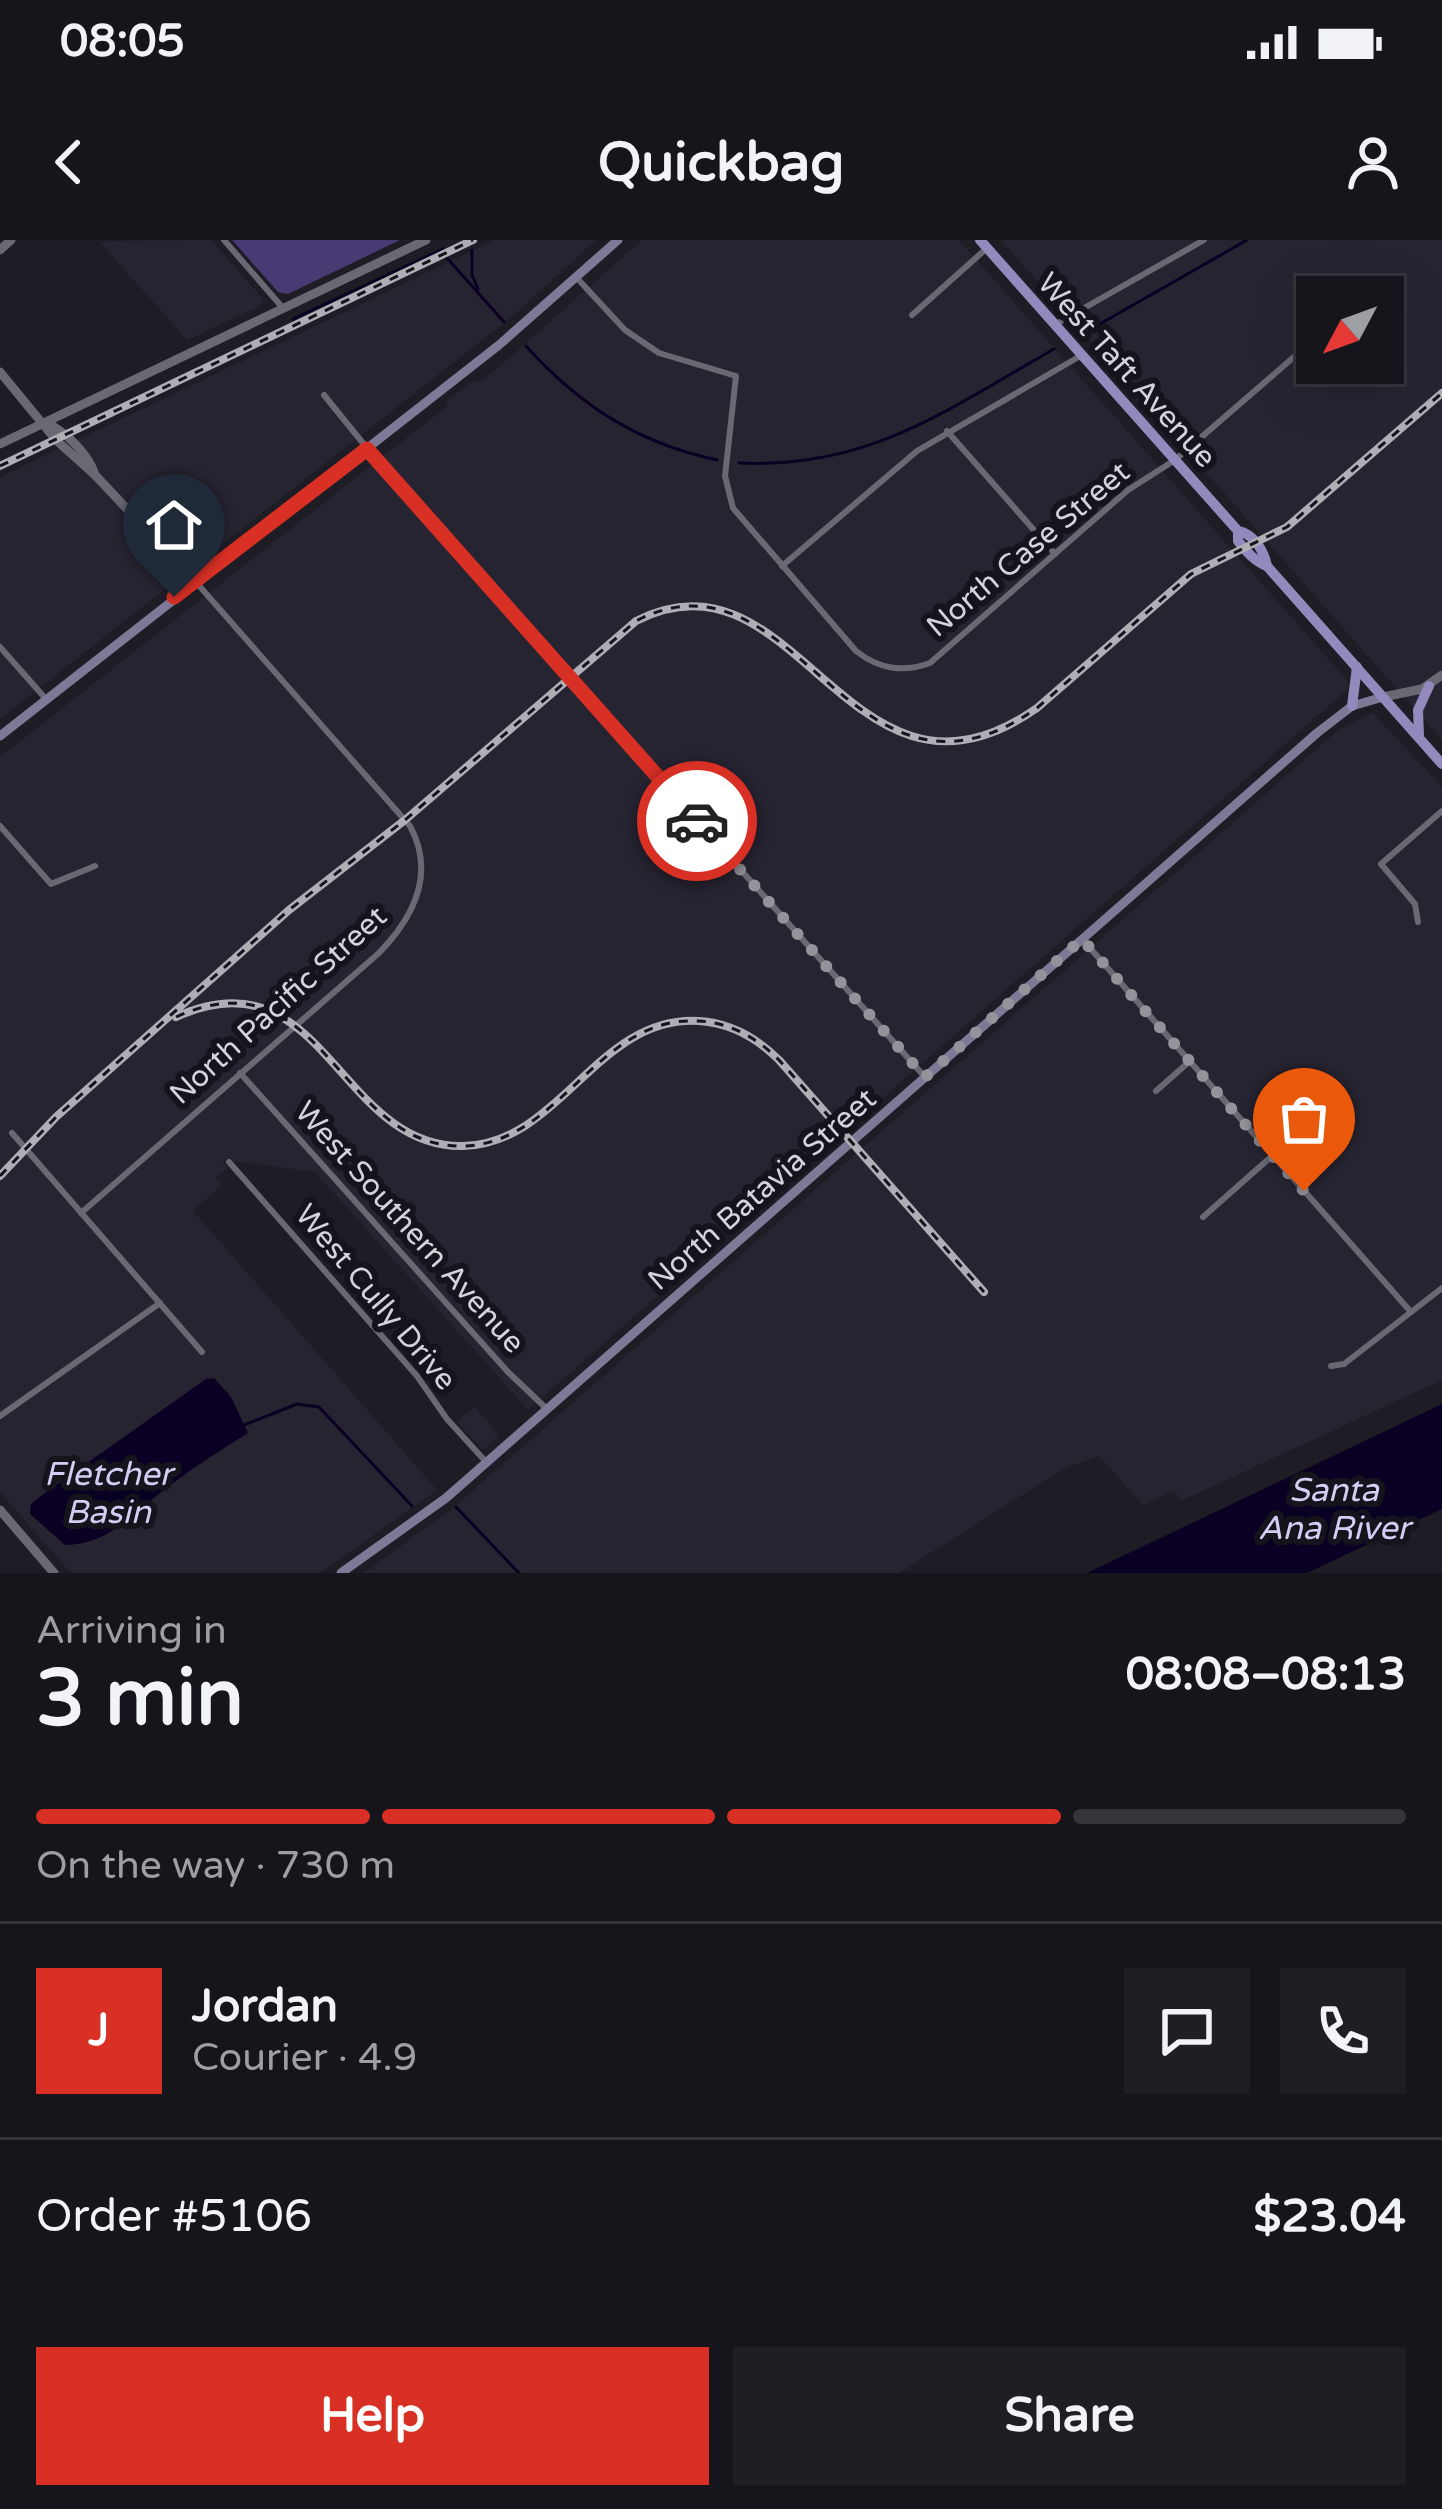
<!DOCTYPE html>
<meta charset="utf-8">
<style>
body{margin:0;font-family:"Varela Round",sans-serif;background:#1f1e25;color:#f1f3f6;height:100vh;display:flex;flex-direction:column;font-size:45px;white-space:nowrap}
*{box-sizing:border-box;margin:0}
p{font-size:39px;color:#9e9fa3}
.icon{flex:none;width:66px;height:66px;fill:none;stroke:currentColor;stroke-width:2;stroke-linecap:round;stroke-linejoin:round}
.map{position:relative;height:1333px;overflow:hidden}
.panel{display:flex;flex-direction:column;background:#16151c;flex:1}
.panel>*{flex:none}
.needle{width:78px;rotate:229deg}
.controls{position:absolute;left:1296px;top:36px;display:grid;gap:24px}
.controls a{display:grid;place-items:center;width:108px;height:108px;border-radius:0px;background:#16151c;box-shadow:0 12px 48px #0002,0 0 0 3px #35343b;font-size:60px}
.pin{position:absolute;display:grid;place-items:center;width:102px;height:102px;color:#fff;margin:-123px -51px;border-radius:50% 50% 50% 0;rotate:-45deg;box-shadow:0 0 12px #0007}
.pin .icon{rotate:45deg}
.courier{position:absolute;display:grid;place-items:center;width:120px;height:120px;margin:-60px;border:9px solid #d93025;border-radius:50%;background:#fff;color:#222;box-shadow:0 3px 15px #0007}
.overview em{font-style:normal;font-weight:800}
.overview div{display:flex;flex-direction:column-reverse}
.overview{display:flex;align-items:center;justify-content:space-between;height:204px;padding:0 36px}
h1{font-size:78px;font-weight:800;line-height:90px}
.bar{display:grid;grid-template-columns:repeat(4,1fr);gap:18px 12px;align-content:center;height:144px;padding:0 36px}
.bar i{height:15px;border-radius:9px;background:#35343b}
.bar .current{background:#d93025}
.bar p{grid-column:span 4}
.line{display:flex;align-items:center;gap:30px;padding:0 36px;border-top:3px solid #35343b}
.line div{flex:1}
.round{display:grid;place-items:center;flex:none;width:126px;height:126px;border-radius:0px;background:#1f1e25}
.primary-button{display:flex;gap:24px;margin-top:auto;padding:24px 36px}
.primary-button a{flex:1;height:138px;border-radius:0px;background:#d93025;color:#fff;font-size:48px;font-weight:800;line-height:138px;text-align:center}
.primary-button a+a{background:#1f1e25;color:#f1f3f6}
.status{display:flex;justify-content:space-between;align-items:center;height:84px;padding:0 60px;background:#16151c;direction:ltr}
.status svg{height:33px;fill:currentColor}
header{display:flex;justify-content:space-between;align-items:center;height:156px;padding:0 36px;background:#16151c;font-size:54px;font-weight:800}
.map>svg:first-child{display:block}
.built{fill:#272432;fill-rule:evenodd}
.green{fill:#483a72}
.water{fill:#0a0023}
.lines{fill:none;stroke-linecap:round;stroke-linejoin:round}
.stream{stroke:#0a0023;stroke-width:3}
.minor{stroke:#6a6873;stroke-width:6}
.tertiary{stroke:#6a6873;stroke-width:9}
.secondary{stroke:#7f7897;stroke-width:9}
.primary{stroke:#9389bc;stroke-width:10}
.rail-casing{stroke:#afaeb5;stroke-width:8}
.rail{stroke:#15131c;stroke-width:3;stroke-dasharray:9;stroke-linecap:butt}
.done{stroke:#94939a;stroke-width:12;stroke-dasharray:0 21.6}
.route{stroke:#d93025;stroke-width:15}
.labels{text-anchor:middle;stroke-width:12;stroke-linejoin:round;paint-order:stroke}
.street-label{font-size:30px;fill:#d4d3d9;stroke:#15131c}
.water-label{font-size:33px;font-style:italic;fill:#d3cdf3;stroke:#15131c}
</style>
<div class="status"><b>08:05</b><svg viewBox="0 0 49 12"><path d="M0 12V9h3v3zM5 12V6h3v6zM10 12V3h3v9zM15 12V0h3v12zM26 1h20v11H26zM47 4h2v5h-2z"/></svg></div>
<header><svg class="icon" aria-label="back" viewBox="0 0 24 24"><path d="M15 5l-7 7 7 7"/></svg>Quickbag<svg class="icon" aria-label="person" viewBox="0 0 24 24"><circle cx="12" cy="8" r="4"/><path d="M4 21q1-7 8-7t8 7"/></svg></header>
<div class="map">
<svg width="1442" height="1333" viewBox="0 0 1442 1333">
<rect width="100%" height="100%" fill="#1e1c25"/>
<!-- built -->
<g class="built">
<polygon points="211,0 263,59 260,66 187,100 99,1"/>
<polygon points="495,0 596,0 514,75 0,479 0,237"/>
<polygon points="642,0 959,0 1347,440 1348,449 528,1170 315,932 221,919 227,928 216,937 222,945 193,971 437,1250 320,1333 71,1333 0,1252 0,517 446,167 448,160 470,143 481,141 497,129"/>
<path d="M1001,0H1442V500ZM1317,57H1383V123H1317Z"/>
<polygon points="1373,473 1442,547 1442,1140 1181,1261 1174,1250 1143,1265 1099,1216 1063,1229 899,1333 364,1333 453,1268 1337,491"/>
<polygon points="475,1167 499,1195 483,1210 457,1182"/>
</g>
<!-- green -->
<polygon class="green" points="232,0 400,0 288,54 278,52"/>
<!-- water -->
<g class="water">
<path d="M214,1138L231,1157L248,1193C221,1210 194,1227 169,1246C135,1271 110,1305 65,1305L30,1274L31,1264L46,1252L206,1139Z"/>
<polygon points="1442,1164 1442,1269 1307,1333 1087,1333"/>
</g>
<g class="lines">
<!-- stream -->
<g class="stream">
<polyline points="472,10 472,35 478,49"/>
<polyline points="447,18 504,82"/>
<polyline points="293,79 443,9"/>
<polyline points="1084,93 1247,0"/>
<path d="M526,106C580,166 638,203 717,220"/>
<path d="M739,223C868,229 947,170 1054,109"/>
<polyline points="244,1185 297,1164 319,1167 412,1266"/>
<polyline points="456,1267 519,1333"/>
</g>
<!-- minor -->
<g class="minor">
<polyline points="224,0 282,67"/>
<path d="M576,37L625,90L659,113L736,136L725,236L733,268L856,411C879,429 902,433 930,423L1128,250L1175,220L1317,97"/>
<polyline points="912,75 987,8"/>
<polyline points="1056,84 1204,0"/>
<polyline points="324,155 379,223 924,836"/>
<polyline points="947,191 1055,314"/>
<polyline points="782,326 917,211 1082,115"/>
<polyline points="0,407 46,459"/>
<polyline points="0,586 51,644 95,626"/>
<polyline points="1418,682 1415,664 1381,624 1442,571"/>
<polyline points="1082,699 1411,1072"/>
<polyline points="240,833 508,1132 548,1170"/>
<polyline points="1156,851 1190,821"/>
<polyline points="12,893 202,1112"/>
<polyline points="229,922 417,1136 447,1179 487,1223"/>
<path d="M81,973L379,713C414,677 436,634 410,586L195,341"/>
<polyline points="1203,977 1273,915"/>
<polyline points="1331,1126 1344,1124 1442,1048"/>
<polyline points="0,1176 160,1063"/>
</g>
<!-- tertiary -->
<g class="tertiary">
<polyline points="0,10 11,0"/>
<polyline points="0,132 56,200 95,235 195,341"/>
<path d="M47,183C66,192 89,215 95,235"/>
<polyline points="0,204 426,0"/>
<polyline points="1383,457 1422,449 1442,435"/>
<polyline points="0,1270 54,1333"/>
</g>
<!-- secondary -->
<g class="secondary">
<polyline points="0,496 499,105 618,0"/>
<polyline points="341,1333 446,1258 1317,493 1352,466 1383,457"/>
</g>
<!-- primary -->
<g class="primary">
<path d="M980,0L1238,291C1254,294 1264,311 1267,326"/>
<path d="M1238,291V301C1247,312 1254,321 1267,326L1442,524"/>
<polyline points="1352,466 1357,427"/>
<polyline points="1419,495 1418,470 1429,446"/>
</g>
<!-- rail casing -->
<g class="rail-casing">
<g id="rail">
<polyline points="0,226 473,0"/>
<path d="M176,777C324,710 337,908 463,906C561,904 597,775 699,781C731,783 757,798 779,820L984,1052"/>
<path d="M0,936L56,877L289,670L405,580L636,381C798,297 850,599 1037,468L1191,334L1287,287L1442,153"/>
</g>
</g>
<!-- rail -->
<use href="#rail" class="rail"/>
</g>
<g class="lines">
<!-- done -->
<polyline class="done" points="697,581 925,837 1082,699 1304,951"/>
<!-- route -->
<polyline class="route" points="174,357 367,209 697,581"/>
</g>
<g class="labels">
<!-- street labels -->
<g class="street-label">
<text transform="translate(1127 130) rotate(48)" y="10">West Taft Avenue</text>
<text transform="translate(1028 309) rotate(-40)" y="10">North Case Street</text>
<text transform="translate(278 765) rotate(-42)" y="10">North Pacific Street</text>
<text transform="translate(762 949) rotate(-41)" y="10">North Batavia Street</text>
<text transform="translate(410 987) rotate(48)" y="10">West Southern Avenue</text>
<text transform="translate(376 1057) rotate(50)" y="10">West Cully Drive</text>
</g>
<!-- water labels -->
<g class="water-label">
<text x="108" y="1245">Fletcher<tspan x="108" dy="38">Basin</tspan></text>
<text x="1334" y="1261">Santa<tspan x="1334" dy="38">Ana River</tspan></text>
</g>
</g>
</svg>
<div class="controls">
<a><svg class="needle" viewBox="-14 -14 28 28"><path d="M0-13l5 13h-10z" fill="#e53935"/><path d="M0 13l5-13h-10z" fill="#9e9fa3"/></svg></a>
</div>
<div class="pin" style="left:1304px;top:951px;background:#ea580c"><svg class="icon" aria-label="bag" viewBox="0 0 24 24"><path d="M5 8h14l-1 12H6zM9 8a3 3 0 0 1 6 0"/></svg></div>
<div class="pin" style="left:174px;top:357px;background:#1f2937"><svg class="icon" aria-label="home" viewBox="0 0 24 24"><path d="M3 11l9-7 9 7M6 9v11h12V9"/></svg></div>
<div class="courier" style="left:697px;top:581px"><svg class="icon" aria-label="car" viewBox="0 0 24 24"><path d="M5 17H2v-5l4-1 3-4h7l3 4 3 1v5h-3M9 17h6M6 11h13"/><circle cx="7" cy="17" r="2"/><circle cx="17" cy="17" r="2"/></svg></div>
</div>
<section class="panel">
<div class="overview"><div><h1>3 min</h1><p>Arriving in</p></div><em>08:08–08:13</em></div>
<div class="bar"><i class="current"></i><i class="current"></i><i class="current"></i><i></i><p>On the way · 730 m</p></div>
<div class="line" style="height:216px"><b class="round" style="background:#d93025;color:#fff">J</b><div><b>Jordan</b><p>Courier · 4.9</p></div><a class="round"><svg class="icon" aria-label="chat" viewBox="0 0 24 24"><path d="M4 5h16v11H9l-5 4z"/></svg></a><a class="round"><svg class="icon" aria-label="phone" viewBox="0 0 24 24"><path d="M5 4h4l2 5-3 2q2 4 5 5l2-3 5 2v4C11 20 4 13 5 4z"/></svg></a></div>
<div class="line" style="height:156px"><div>Order #5106</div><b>$23.04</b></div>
<div class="primary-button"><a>Help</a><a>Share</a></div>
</section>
